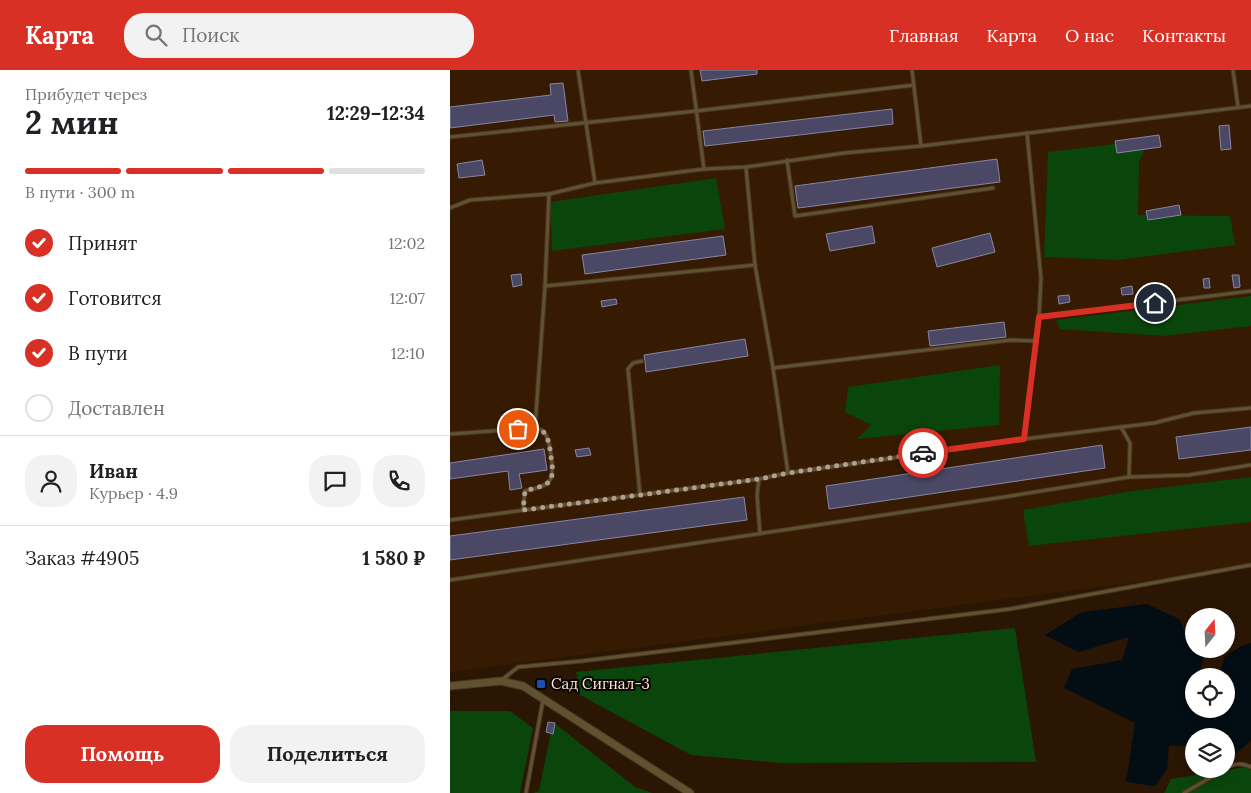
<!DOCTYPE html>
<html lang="ru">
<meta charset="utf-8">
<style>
body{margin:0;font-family:Lora,serif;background:#f2f2f2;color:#202124;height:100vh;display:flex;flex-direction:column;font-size:19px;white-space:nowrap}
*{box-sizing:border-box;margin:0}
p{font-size:16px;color:#757577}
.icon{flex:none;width:28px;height:28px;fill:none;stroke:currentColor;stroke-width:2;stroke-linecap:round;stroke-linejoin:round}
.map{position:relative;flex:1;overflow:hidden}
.sheet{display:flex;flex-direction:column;background:#fff;width:450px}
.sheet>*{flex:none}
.needle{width:32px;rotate:18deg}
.buttons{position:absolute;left:735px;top:538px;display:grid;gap:10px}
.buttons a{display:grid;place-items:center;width:50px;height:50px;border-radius:50%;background:#fff;box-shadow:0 2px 12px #0003;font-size:25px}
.pin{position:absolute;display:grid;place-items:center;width:42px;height:42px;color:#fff;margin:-21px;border:2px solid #fff;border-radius:50%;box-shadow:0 1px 5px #0007}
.courier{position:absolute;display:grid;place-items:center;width:50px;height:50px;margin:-25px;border:4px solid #d93025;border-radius:50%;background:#fff;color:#222;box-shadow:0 1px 6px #0007}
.summary em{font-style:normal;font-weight:700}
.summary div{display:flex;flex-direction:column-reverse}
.summary{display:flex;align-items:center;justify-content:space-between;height:85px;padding:0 25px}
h1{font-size:32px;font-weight:700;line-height:38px}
.bar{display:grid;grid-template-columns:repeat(4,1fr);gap:8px 5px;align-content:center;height:60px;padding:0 25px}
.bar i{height:6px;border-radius:4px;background:#e0e0e0}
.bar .selected{background:#d93025}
.bar p{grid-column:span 4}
.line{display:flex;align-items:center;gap:12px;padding:0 25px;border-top:1px solid #e0e0e0}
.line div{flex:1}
.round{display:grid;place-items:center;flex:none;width:52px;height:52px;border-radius:20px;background:#f2f2f2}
ol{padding:0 25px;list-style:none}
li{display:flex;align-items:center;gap:15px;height:55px}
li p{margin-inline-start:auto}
li .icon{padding:5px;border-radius:50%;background:#d93025;color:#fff;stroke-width:4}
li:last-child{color:#757577}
li i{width:28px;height:28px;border:2px solid #e0e0e0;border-radius:50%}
.button{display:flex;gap:10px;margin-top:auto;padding:10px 25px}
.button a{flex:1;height:58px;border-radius:20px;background:#d93025;color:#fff;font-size:20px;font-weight:700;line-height:58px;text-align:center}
.button a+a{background:#f2f2f2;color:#202124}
header{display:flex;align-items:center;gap:30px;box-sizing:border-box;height:70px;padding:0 25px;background:#d93025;color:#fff}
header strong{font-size:24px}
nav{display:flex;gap:28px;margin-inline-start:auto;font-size:18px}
.search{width:350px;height:45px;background:#f2f2f2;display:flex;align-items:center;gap:12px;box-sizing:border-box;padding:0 18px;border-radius:20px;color:#757577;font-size:19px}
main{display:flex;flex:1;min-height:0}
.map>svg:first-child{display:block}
.built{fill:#361b02}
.green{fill:#0a450c}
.water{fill:#030d14}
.building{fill:#4a4864;stroke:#8785a4}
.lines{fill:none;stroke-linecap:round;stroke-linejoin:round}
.lane-casing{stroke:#483422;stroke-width:5}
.street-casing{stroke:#483422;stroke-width:9}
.lane{stroke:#605231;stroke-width:3}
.street{stroke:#605231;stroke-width:7}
.done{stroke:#b19f91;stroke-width:5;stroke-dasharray:0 9}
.route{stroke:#d93025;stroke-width:6}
.transit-dot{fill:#1a4fb4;stroke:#0d0501;stroke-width:2}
.labels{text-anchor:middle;stroke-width:4;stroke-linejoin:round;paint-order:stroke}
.poi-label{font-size:15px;fill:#f9e9dd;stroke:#0d0501;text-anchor:start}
</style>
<header>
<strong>Карта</strong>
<div class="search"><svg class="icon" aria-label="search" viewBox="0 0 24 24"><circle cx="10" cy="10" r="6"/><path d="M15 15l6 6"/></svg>Поиск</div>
<nav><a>Главная</a><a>Карта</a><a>О нас</a><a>Контакты</a></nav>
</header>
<main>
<section class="sheet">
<div class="summary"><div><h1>2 мин</h1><p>Прибудет через</p></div><em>12:29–12:34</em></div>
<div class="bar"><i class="selected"></i><i class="selected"></i><i class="selected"></i><i></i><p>В пути · 300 m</p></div>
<ol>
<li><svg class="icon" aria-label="check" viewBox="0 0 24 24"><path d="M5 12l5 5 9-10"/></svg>Принят<p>12:02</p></li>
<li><svg class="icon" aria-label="check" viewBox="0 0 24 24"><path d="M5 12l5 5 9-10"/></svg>Готовится<p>12:07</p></li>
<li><svg class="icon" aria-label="check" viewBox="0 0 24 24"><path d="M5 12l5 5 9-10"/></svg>В пути<p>12:10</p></li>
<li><i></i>Доставлен</li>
</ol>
<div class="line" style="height:90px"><a class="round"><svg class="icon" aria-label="person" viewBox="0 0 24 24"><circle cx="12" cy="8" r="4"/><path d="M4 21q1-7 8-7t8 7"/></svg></a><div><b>Иван</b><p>Курьер · 4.9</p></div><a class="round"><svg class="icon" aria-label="chat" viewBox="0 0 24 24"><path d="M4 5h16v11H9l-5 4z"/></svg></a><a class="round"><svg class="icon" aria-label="phone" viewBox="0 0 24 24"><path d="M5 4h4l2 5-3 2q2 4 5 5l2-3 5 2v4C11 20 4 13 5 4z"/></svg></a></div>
<div class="line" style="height:65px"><div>Заказ #4905</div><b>1 580 ₽</b></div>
<div class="button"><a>Помощь</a><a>Поделиться</a></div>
</section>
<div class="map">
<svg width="801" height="723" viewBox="0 0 801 723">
<rect width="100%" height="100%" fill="#2b1604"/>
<!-- built -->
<polygon class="built" points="0,0 801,0 801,497 0,602"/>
<!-- green -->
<g class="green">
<polygon points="699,70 689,92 688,145 780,146 785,175 667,190 594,187 598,82"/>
<polygon points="266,108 275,159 102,181 100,132"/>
<polygon points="801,226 801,256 713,266 610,259 606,250"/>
<polygon points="550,295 549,355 407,369 421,355 395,342 398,317"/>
<polygon points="801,407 801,452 579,476 573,440 682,421"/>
<polygon points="565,558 586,692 331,693 241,685 130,625 126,602"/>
<polygon points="0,641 60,641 83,658 70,723 0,723"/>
<polygon points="103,652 185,717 202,723 83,723 89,721"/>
<polygon points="801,696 801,723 714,723 721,709"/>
</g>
<!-- water -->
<g class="water">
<polygon points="697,534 729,549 738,569 744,575 744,579 748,579 754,584 749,606 744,606 744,639 776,639 776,606 769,606 775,586 792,576 801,573 801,671 776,691 776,666 744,666 744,688 740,675 719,676 717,699 705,716 676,712 685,653 614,618 622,599 672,590 679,567 628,582 595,565 632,542"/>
<polygon points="747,699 767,699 758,706 748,704"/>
</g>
<!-- building -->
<g class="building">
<polygon points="250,0 307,0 307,4 252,11"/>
<polygon points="113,13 118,51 105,52 104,45 0,58 0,37 101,25 100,14"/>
<polygon points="442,39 443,54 255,76 253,61"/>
<polygon points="779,55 781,79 771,80 769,56"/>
<polygon points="709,65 711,77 667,83 665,71"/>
<polygon points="547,89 550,112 348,138 345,116"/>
<polygon points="32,90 35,105 9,108 7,94"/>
<polygon points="729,135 731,145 698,150 696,141"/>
<polygon points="422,156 425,173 380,181 376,164"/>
<polygon points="540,163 545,182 487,197 482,178"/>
<polygon points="273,166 276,185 135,204 132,185"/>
<polygon points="71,204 72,215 63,217 61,205"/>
<polygon points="782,205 789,205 790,217 784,218"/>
<polygon points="759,208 760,218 754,218 753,209"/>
<polygon points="682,216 683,224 672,225 671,218"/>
<polygon points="619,225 620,232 609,234 608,226"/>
<polygon points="166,229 167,234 152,237 151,231"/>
<polygon points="554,252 556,267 480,276 478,261"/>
<polygon points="295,269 298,286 196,302 195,291 194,285"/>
<polygon points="801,357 801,380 729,389 726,367"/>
<polygon points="652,375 655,398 379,439 376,416"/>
<polygon points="139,378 141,385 127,387 125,380"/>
<polygon points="94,379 97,400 69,404 72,418 60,420 58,401 0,409 0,393"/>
<polygon points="294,427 297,450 0,490 0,466"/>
<polygon points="98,652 105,653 103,664 96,662"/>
</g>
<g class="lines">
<!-- lane casing -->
<g class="lane-casing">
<g id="lane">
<polyline points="128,0 145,113"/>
<polyline points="241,0 254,99"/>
<polyline points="462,0 471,76"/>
<polyline points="783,0 788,37"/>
<polyline points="0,67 246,41 464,15"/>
<polyline points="337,90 345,146 543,118"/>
<polyline points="296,97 305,195 323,298 338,403"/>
<polyline points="0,138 20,130 99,124 145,113 254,99 296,97 394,83 471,76 801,36"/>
<polyline points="95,216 99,124"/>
<polyline points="589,247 801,221"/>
<polyline points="323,298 561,270 586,271"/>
<polyline points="671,357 680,373 679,407"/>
<polyline points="0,364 85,358 95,216 305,195"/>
<polyline points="574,369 589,247 591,208 577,63"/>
<polyline points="309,409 307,425 310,464"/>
<polyline points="190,425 178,299 183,293 192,291"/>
<path d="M73,440L75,421C83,419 96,417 100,410C105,402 100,367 93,361C91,359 88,359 85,358"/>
<polyline points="0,450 309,409 338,403 574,369 704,353 744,343 801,338"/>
<polyline points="0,510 554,427 679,407 739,405 801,395"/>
<polyline points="52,610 68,597 132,591 560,539 801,495"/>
<path d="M776,698C786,693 791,693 801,697"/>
<polyline points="76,723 93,630"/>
<polyline points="734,723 775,699"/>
</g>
</g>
<!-- street casing -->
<g class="street-casing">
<polyline id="street" points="0,616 51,611 73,616 240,723"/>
</g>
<!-- lane -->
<use href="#lane" class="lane"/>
<!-- street -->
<use href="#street" class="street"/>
</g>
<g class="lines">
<!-- done -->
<polyline class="done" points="68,359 85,358 93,361 99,372 103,402 100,411 95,415 75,421 73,440 190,425 309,409 338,403 473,383"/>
<!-- route -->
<polyline class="route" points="473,383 574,369 589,247 705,233"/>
</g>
<!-- markers -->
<rect class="transit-dot" x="86" y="609" width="10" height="10" rx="2.5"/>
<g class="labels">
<!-- poi labels -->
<g class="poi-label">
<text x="101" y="619">Сад Сигнал-3</text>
</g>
</g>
</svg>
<div class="buttons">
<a><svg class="needle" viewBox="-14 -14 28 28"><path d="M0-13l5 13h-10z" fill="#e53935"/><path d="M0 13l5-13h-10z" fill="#757577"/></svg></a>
<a><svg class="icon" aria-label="locate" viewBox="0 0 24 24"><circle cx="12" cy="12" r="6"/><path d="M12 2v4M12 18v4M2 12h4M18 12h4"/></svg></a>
<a><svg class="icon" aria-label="layers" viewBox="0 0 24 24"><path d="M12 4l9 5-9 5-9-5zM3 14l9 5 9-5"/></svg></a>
</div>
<div class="pin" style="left:68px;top:359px;background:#ea580c"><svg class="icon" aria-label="bag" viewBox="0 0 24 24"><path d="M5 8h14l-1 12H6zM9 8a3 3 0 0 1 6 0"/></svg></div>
<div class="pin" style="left:705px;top:233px;background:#1f2937"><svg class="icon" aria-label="home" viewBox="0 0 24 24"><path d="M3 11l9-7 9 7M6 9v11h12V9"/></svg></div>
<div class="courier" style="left:473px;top:383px"><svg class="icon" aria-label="car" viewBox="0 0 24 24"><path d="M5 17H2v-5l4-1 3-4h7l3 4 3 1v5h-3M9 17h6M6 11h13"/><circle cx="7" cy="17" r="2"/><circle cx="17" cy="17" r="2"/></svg></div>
</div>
</main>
